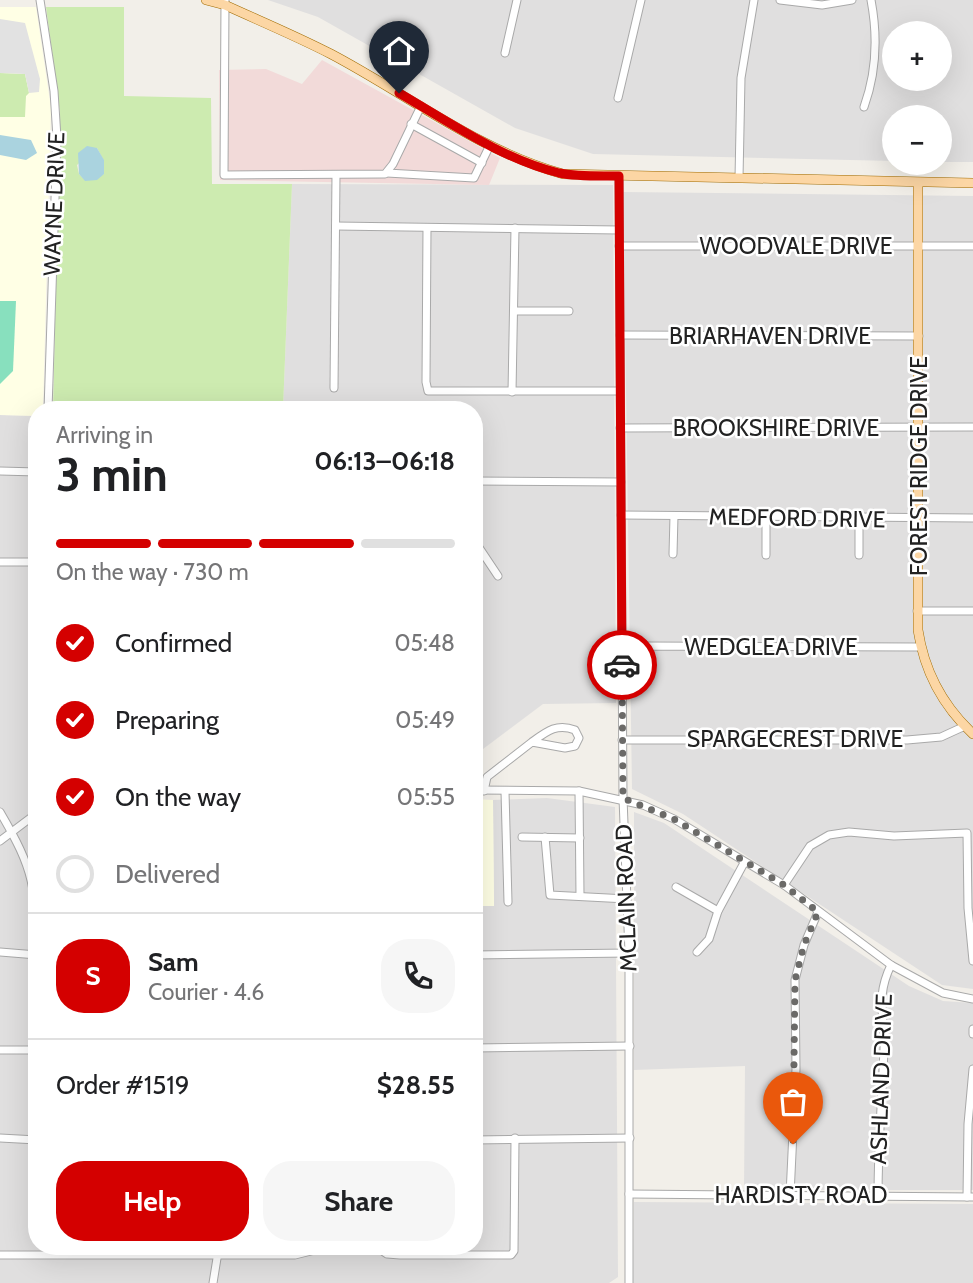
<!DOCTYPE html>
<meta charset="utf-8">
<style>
body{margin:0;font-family:Cabin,sans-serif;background:#f6f6f6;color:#202124;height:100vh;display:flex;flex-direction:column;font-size:26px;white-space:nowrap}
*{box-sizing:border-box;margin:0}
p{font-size:23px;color:#757577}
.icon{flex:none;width:38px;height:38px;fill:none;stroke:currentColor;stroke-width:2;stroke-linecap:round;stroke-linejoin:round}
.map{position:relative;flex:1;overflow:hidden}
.panel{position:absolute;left:28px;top:401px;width:455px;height:854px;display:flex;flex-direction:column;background:#fff;border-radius:28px;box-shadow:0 7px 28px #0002}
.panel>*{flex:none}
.controls{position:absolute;left:882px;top:21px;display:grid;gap:14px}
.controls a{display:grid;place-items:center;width:70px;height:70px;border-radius:50%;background:#fff;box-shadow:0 7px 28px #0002;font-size:35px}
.pin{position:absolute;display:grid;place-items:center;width:60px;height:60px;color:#fff;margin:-72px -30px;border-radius:50% 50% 50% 0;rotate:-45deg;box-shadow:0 0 7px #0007}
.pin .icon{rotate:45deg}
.courier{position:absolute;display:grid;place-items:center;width:70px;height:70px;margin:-35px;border:5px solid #d40000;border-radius:50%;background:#fff;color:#222;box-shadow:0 2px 9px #0007}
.headline em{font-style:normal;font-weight:700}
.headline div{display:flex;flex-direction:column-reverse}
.headline{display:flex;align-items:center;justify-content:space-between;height:119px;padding:0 28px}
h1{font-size:46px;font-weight:700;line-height:52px}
.bar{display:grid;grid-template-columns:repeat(4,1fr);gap:10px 7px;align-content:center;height:84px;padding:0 28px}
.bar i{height:9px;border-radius:5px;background:#e0e0e0}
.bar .current{background:#d40000}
.bar p{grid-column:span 4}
.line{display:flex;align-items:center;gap:18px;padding:0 28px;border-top:2px solid #e0e0e0}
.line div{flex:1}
.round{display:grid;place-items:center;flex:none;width:74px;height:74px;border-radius:28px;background:#f6f6f6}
ol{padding:0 28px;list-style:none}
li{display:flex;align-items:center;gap:21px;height:77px}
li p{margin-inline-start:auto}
li .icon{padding:7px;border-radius:50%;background:#d40000;color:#fff;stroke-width:4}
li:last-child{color:#757577}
li i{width:38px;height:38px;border:4px solid #e0e0e0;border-radius:50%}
.cta{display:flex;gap:14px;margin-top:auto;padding:14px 28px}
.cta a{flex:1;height:80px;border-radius:28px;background:#d40000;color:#fff;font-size:28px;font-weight:700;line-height:80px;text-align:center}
.cta a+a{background:#f6f6f6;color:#202124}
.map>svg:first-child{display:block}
.residential{fill:#e0dfdf;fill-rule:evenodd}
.commercial{fill:#f2dad9}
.education{fill:#ffffe5}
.grass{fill:#cdebb0;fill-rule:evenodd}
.pitch{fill:#88e0be}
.parking{fill:#e2e2e2}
.water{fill:#aad3df}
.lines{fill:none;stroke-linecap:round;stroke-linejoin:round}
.minor-casing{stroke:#a9a9a9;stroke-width:9}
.major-casing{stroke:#a06b00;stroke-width:10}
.minor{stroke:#fff;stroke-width:7}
.major{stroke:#fcd6a4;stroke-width:9}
.done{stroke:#6b6a68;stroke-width:7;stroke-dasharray:0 12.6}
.route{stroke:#d40000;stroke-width:9}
.labels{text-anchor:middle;stroke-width:5;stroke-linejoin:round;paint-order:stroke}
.street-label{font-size:23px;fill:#222;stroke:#fff}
</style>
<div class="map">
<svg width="973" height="1283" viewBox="0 0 973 1283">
<rect width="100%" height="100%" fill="#f2efe9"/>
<!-- residential -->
<g class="residential">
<path d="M268,0H973V162H940V117H894V161L593,154L515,128L318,17ZM894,33H940V79H894Z"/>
<polygon points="292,184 613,185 616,703 543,704 475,755 475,781 474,410 283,410"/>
<polygon points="623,192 973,196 973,989 942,985 683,814 632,789"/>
<polygon points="0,415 37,416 37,1246 474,1246 474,906 494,905 493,800 547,798 615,807 618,1277 609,1283 0,1283"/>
<polygon points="634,812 664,823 909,986 943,1001 973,1003 973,1190 744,1190 745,1066 634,1070"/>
<polygon points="634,1202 973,1204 973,1283 633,1283"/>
</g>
<!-- commercial -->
<polygon class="commercial" points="322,60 500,158 489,185 220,180 219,70 266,69 302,84"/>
<!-- education -->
<g class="education">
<polygon points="0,7 36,7 51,108 43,409 37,410 37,416 0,415"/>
<polygon points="474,799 493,800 494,906 474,906"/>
</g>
<!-- grass -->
<g class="grass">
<path d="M46,7H124V96L211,98L212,184H292L283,409H53L60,113ZM97,148L104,161V174L85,180L79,174L77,165Z"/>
<polygon points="0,73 25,74 29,93 26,96 25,117 0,117"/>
</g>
<!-- pitch -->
<polygon class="pitch" points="0,301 16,301 13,371 0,384"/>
<!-- parking -->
<polygon class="parking" points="0,19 25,23 40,79 39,92 29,93 25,74 0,73"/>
<!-- water -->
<g class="water">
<polygon points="0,135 31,140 37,153 26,160 0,155"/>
<polygon points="87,146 97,148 104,160 104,174 97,180 85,181 79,174 78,153"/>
</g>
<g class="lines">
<!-- minor casing -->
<g class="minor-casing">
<g id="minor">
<polyline points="40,0 54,91 57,138 48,410"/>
<polyline points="225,0 224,175 385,174 393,164 421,106"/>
<polyline points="780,0 822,5 852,0"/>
<polyline points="505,53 517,0"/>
<polyline points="618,98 641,0"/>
<path d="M864,107C877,71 878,37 871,0"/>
<polyline points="411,124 482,163"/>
<polyline points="387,173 474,178 490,145"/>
<polyline points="619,176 623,798 629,953 629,1283"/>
<polyline points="739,178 741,78 754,0"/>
<polyline points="336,226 619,230"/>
<polyline points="427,228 426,382 428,391 620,391"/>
<polyline points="619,246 973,246"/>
<polyline points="514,311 569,311"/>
<polyline points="620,335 919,336"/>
<polyline points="334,388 336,175"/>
<polyline points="512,392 515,228"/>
<polyline points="620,428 973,427"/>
<polyline points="0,471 37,472"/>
<polyline points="474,481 621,482"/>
<polyline points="621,515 973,518"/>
<polyline points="766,517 766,555"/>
<polyline points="859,519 859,555"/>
<polyline points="474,540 498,576"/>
<polyline points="673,554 674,516"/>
<polyline points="0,562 37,562"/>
<polyline points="917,611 973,611"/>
<polyline points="622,652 645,646 920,647"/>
<polyline points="622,740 907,740 941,737 965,726"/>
<polyline points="474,790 579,791 643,805 674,819 784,885 891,965 943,993 973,999"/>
<path d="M484,791L487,777L532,742L565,748L575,746L579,738L575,730C557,723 547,731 532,742"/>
<polyline points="579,791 580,896"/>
<polyline points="505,792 508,902"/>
<path d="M0,812C34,870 37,888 35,955"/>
<polyline points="522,837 580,838"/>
<polyline points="545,837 550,895 627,899"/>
<polyline points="0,841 37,813"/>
<polyline points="784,885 810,846 829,835 849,832 894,836 967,833 968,908 973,961"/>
<polyline points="676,887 718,911"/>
<polyline points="0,952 37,955"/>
<polyline points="697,952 709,939 718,911 744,863"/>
<polyline points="474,955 629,953"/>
<polyline points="973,1029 973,1034"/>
<polyline points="474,1048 630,1046"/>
<polyline points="0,1050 37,1050"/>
<polyline points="0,1138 37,1140"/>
<polyline points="474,1140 630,1138"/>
<polyline points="629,1194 973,1197"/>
<polyline points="790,1195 796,1069 795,980 804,945 818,912"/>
<path d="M878,1196C878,1146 882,1098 884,1049C885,1015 875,998 891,965"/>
<polyline points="967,1197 968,1124 973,1069"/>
<polyline points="375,1246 387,1254 400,1255 511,1255 514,1251 515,1138"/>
<polyline points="0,1255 295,1255 331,1246"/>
<polyline points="213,1283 219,1246"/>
</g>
</g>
<!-- major casing -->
<g class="major-casing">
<g id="major">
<path d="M206,0L225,5C260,21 296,36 331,54C407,94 479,151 563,174L973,183"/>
<path d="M918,183V630C924,670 943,706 973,734"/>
</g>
</g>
<!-- minor -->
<use href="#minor" class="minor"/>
<!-- major -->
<use href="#major" class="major"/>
</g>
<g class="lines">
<!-- done -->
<polyline class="done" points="622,665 623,798 674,819 784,885 818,912 804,945 795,980 793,1144"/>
<!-- route -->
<path class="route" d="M399,93C449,122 502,159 559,173C579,177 599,176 619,176L622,665"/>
</g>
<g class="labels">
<!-- street labels -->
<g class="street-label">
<text transform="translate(54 204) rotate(-88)" y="8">WAYNE DRIVE</text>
<text x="796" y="254">WOODVALE DRIVE</text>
<text x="770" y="344">BRIARHAVEN DRIVE</text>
<text x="776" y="436">BROOKSHIRE DRIVE</text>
<text transform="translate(919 466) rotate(-90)" y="8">FOREST RIDGE DRIVE</text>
<text transform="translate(797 518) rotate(1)" y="8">MEDFORD DRIVE</text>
<text x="771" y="655">WEDGLEA DRIVE</text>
<text x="795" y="747">SPARGECREST DRIVE</text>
<text transform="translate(626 898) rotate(-92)" y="8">MCLAIN ROAD</text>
<text transform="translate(881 1079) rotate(-88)" y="8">ASHLAND DRIVE</text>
<text x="801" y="1203">HARDISTY ROAD</text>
</g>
</g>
</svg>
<div class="controls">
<a>+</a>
<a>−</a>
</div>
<div class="pin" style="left:793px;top:1144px;background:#ea580c"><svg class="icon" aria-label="bag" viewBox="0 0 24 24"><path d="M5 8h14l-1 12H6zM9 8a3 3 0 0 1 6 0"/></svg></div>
<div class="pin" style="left:399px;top:93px;background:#1f2937"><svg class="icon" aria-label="home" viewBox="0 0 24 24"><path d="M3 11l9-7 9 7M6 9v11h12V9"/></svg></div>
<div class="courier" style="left:622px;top:665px"><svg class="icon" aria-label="car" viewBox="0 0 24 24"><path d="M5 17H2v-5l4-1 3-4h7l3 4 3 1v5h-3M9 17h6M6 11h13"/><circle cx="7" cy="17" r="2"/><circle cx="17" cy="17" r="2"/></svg></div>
<section class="panel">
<div class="headline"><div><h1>3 min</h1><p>Arriving in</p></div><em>06:13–06:18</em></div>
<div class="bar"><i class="current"></i><i class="current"></i><i class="current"></i><i></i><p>On the way · 730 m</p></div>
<ol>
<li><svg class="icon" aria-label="check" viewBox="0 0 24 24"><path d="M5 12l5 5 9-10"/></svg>Confirmed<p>05:48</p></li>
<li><svg class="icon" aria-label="check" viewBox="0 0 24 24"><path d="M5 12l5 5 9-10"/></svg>Preparing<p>05:49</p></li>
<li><svg class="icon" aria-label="check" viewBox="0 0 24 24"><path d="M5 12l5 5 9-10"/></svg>On the way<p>05:55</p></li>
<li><i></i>Delivered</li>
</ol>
<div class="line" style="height:126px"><b class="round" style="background:#d40000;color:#fff">S</b><div><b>Sam</b><p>Courier · 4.6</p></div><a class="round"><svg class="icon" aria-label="phone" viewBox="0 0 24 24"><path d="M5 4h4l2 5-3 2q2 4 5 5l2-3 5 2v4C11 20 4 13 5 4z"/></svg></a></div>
<div class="line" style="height:91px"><div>Order #1519</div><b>$28.55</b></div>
<div class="cta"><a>Help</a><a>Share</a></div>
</section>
</div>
